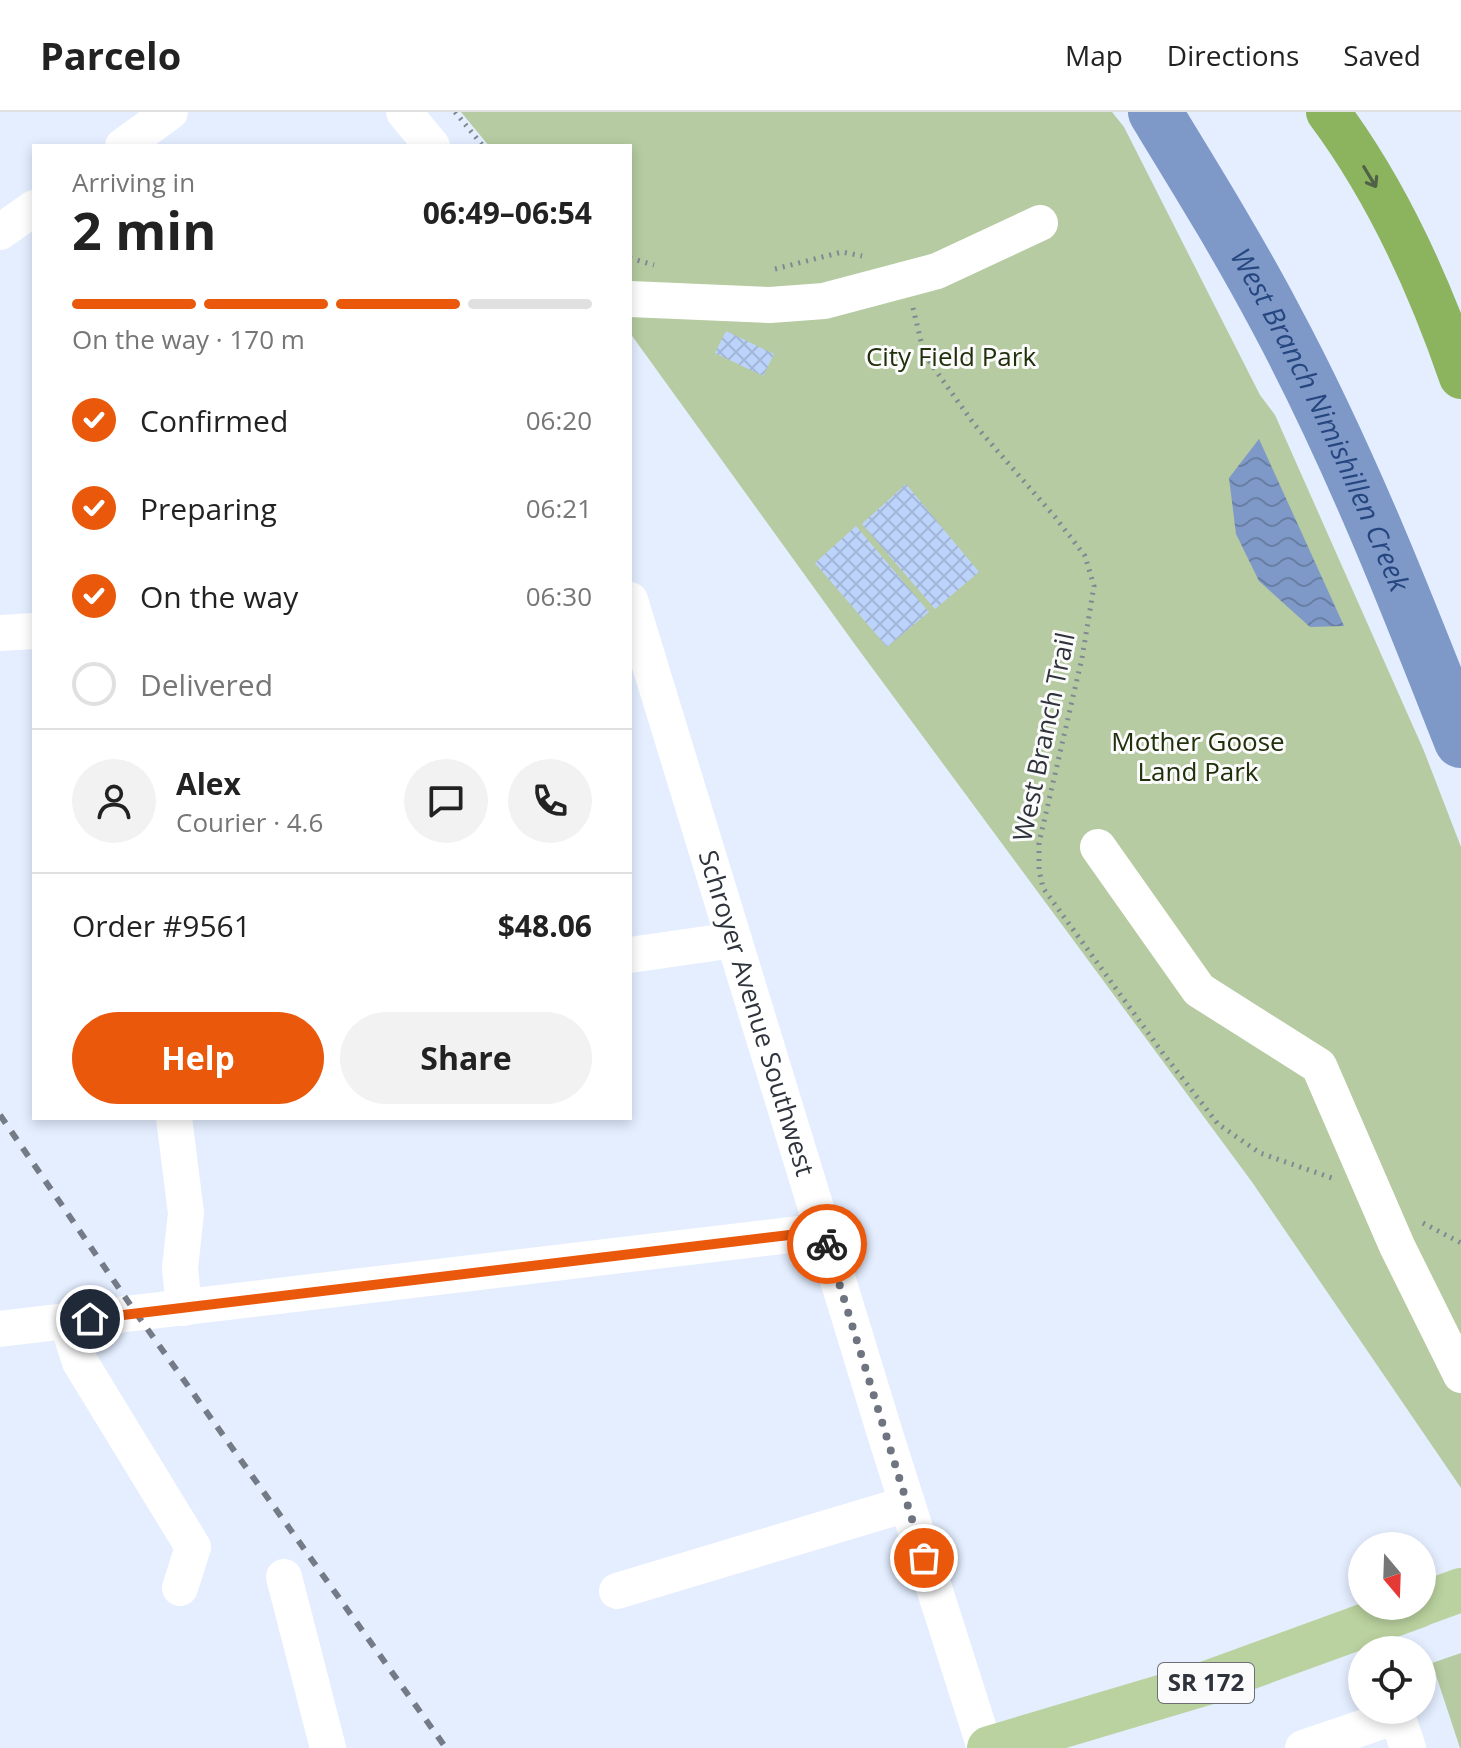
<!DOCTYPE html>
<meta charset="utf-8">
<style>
body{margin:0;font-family:"Open Sans",sans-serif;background:#f2f2f2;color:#222;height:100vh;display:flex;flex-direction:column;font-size:30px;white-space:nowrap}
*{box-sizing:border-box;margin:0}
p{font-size:26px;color:#767676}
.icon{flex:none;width:44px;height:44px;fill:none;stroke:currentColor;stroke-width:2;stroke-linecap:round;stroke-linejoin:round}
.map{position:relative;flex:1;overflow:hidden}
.panel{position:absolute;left:32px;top:32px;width:600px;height:976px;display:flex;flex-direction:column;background:#fff;border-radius:0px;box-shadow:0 4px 12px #0003}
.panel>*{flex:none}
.needle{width:52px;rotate:161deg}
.buttons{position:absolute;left:1348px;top:1420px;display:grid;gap:16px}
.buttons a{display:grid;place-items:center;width:88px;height:88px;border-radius:50%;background:#fff;box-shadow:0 4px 12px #0003;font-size:40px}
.pin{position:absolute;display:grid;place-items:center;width:68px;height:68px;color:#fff;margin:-34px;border:4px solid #fff;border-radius:50%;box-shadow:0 2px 8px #0007}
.courier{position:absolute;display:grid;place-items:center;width:80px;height:80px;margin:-40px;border:6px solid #ea580c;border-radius:50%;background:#fff;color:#222;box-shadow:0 2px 10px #0007}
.head em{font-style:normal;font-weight:700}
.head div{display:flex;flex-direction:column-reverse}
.head{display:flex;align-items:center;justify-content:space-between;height:136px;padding:0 40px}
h1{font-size:52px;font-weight:700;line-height:60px}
.bar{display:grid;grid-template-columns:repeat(4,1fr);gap:12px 8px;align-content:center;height:96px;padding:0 40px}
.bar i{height:10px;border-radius:6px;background:#e0e0e0}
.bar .on{background:#ea580c}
.bar p{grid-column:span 4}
.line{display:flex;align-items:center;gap:20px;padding:0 40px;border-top:2px solid #e0e0e0}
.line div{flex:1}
.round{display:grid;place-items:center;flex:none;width:84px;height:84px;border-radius:42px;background:#f2f2f2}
ol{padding:0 40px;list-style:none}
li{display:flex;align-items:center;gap:24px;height:88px}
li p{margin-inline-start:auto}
li .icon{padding:8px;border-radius:50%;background:#ea580c;color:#fff;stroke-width:4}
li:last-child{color:#767676}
li i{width:44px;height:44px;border:4px solid #e0e0e0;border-radius:50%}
.action{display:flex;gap:16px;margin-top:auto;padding:16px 40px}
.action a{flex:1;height:92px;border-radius:48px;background:#ea580c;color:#fff;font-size:32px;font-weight:700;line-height:92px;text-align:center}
.action a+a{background:#f2f2f2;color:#222}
header{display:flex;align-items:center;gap:48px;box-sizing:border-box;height:112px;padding:0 40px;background:#fff;border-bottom:2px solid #e0e0e0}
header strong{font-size:38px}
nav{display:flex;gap:44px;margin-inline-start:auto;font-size:28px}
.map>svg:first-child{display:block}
.green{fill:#b6cba1}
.water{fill:url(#water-waves)}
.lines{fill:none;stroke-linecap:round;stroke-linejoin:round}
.river{stroke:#7e99c8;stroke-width:54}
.building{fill:url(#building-cross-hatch)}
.path{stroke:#818894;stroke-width:5;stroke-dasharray:2 6;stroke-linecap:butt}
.minor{stroke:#fff;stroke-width:36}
.major{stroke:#bad29f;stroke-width:44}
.highway{stroke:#8cb45f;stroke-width:44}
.rail{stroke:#747b86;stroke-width:6;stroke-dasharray:10 10;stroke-linecap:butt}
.oneway{stroke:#506148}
.done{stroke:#6e7580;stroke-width:8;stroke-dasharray:0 14.4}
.route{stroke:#ea580c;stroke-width:10}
.labels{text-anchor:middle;stroke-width:6;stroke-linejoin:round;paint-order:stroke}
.shield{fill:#fbfbfb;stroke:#6c7075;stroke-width:2}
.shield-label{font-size:24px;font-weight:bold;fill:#2f343c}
.park-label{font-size:26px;fill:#20300b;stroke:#fbfbfb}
.street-label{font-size:26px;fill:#2f343c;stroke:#fbfbfb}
.water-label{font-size:28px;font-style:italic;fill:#264680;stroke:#fbfbfb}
</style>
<header>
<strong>Parcelo</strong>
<nav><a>Map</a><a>Directions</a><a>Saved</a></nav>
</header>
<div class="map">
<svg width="1461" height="1636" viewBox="0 0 1461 1636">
<defs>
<pattern id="water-waves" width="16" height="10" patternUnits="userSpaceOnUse" patternTransform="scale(2)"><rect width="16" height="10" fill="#7e99c8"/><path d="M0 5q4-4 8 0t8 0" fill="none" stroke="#687ea4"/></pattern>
<pattern id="building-cross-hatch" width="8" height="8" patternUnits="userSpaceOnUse" patternTransform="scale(2)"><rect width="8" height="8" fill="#bcd3fb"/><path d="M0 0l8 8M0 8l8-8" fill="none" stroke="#a2b6d8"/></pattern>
</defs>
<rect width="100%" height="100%" fill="#e4eeff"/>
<!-- green -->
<g class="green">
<polygon points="461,0 1112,0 1124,15 1260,283 1275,303 1424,639 1461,735 1461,1376 1252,1070 856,534 630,221 630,34 489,34"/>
<polygon points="1461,1541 1461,1636 1460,1636 1432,1551"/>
</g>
<!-- water -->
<polygon class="water" points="1259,327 1344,514 1310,515 1259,469 1236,422 1229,366"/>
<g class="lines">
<!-- river -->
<path class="river" id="s1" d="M1155,0C1196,67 1238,135 1275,205C1348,341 1405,486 1461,629"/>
</g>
<!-- building -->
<g class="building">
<polygon points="726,219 774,242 763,264 715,241"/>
<polygon points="906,372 979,460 935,497 862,412"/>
<polygon points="856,414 929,500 887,535 815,451"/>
</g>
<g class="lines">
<!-- path -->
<g class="path">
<polyline points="455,0 483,34"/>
<polyline points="630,146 654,153"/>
<polyline points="775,157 842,140 862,144"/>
<polyline points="913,196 924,242 974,312 1055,405 1085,444 1094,474 1082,546 1039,731 1039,758 1043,776 1162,940 1218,1012 1260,1041 1332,1066"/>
<polyline points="1423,1111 1461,1131"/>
</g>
<!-- minor -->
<g class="minor">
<polyline points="404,0 432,34"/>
<polyline points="123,34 170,0"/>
<polyline points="0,120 34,96"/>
<polyline points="630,187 770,193 824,189 937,159 1040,111"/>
<path id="s2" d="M630,488L886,1325L985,1636"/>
<polyline points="0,521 34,519"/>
<polyline points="1098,735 1199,878 1319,954 1397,1134 1461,1263"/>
<polyline points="630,843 734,828"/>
<polyline points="174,1006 186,1101 180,1156 184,1196"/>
<polyline points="67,1209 80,1250 193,1435 180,1476"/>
<polyline points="0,1217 823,1119"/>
<polyline points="284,1465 328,1636"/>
<polyline points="617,1479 907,1392"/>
<polyline points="1303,1636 1391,1606 1400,1612 1408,1636"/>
</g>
<!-- major -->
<g class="major">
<polyline points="1422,1492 1461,1478"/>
<polyline points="989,1636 1204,1572 1418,1494"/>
</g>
<!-- highway -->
<path class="highway" d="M1328,0C1387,79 1429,172 1461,265"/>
<!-- rail -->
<polyline class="rail" points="0,1003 136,1201 446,1636"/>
</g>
<!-- one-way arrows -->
<defs><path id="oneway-shaft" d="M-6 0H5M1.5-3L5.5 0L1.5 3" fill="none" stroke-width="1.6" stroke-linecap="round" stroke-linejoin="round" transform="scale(2)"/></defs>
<use class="oneway" href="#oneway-shaft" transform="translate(1370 65) rotate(59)"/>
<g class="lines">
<!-- done -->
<polyline class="done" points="827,1132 924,1446"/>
<!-- route -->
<polyline class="route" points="90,1207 823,1119 827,1132"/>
</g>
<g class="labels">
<!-- shield labels -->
<rect class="shield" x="1158" y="1551" width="96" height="40" rx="6"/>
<g class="shield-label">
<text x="1206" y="1579">SR 172</text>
</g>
<!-- park labels -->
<g class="park-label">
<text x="951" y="254">City Field Park</text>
<text x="1198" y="639">Mother Goose<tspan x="1198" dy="30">Land Park</tspan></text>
</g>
<!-- street labels -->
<g class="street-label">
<text transform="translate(1044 625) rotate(-78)" y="9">West Branch Trail</text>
<text dy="9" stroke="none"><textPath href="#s2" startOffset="432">Schroyer Avenue Southwest</textPath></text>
</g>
<!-- water labels -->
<g class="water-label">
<text dy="10" stroke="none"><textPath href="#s1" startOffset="350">West Branch Nimishillen Creek</textPath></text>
</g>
</g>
</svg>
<div class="buttons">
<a><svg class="needle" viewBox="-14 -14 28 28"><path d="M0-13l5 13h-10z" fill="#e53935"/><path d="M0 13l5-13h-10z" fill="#767676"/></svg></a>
<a><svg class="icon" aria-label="locate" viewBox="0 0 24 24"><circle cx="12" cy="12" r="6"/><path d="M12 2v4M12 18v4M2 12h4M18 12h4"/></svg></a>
</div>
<div class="pin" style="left:924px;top:1446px;background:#ea580c"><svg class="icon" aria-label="bag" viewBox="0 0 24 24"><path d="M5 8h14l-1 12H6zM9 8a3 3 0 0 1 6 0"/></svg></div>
<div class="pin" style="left:90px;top:1207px;background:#1f2937"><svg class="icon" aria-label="home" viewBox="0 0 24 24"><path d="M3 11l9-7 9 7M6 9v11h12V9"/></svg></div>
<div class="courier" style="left:827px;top:1132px"><svg class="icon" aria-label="bike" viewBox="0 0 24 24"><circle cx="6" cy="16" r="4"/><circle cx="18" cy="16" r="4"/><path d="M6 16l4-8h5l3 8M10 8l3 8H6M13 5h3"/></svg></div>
<section class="panel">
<div class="head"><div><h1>2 min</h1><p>Arriving in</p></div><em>06:49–06:54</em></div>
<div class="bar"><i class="on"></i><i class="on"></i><i class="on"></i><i></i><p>On the way · 170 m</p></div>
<ol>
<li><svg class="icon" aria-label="check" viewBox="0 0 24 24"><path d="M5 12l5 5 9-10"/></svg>Confirmed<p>06:20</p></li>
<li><svg class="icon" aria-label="check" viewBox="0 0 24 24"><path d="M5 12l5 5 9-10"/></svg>Preparing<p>06:21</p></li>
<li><svg class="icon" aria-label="check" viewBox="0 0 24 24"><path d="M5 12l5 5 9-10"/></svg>On the way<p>06:30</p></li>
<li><i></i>Delivered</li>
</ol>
<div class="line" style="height:144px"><a class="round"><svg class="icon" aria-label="person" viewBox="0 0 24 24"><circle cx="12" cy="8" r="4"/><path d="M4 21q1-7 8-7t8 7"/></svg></a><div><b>Alex</b><p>Courier · 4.6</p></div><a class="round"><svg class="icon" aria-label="chat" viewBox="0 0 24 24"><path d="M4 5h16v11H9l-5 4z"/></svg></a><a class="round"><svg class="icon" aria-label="phone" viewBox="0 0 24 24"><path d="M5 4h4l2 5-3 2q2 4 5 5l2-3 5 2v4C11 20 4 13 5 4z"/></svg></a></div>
<div class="line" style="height:104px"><div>Order #9561</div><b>$48.06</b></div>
<div class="action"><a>Help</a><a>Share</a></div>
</section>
</div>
